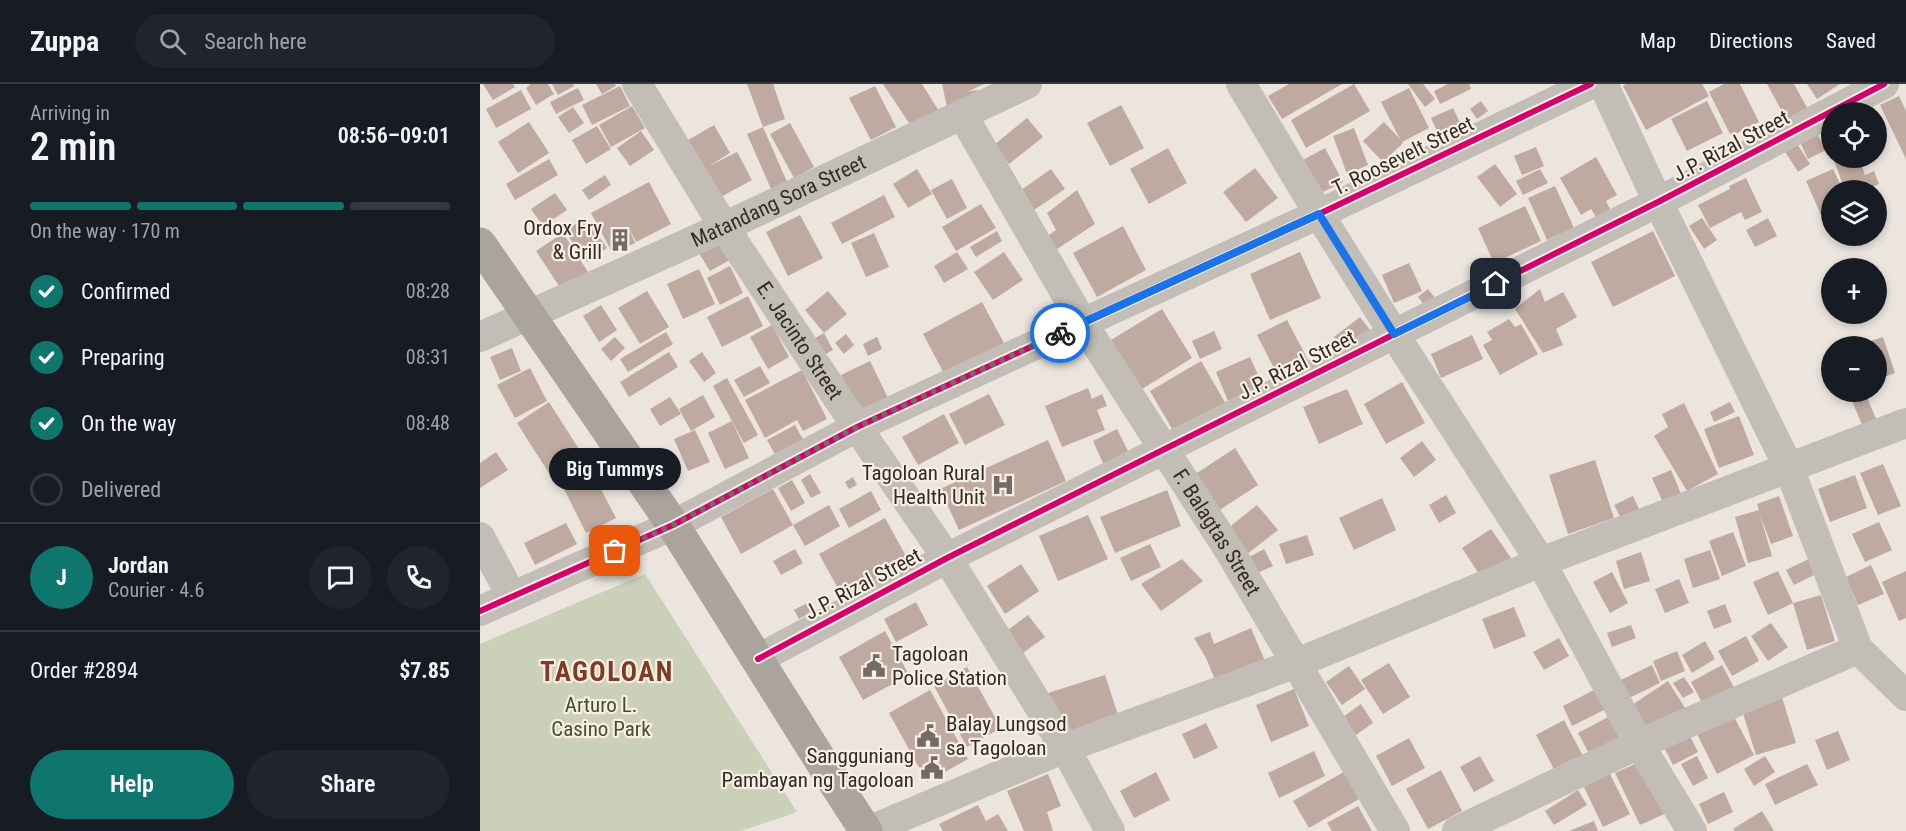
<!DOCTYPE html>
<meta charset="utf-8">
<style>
body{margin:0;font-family:"Roboto Condensed",sans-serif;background:#20242c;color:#f1f3f6;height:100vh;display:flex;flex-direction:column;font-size:22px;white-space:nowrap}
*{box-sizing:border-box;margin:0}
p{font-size:20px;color:#9ea1a6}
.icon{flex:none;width:33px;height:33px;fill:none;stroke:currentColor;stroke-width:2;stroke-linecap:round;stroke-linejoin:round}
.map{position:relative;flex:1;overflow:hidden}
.side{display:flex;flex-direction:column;background:#171b24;width:480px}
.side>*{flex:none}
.fabs{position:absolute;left:1341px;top:18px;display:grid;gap:12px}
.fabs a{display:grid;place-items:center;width:66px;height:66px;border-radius:50%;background:#171b24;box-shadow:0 3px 9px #0003;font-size:30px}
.pin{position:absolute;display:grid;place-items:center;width:51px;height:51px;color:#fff;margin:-26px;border-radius:12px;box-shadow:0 3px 9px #0006}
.courier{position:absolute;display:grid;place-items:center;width:60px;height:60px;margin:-30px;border:4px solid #1a73e8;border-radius:50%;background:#fff;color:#222;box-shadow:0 2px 8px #0007}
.bubble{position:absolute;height:42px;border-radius:21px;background:#171b24;box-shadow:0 3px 9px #0003;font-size:20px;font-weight:600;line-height:42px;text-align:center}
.head em{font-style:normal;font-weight:600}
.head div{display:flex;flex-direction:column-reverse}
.head{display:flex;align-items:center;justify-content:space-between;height:102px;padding:0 30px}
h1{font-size:39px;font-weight:600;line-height:45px}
.bar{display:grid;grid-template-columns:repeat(4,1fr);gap:9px 6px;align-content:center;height:72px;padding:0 30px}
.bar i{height:8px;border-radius:4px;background:#363941}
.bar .selected{background:#0f766e}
.bar p{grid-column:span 4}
.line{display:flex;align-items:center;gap:15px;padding:0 30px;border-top:2px solid #363941}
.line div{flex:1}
.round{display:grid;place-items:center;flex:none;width:63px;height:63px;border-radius:32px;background:#20242c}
ol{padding:0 30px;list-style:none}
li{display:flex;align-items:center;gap:18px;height:66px}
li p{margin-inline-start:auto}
li .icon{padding:6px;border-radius:50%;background:#0f766e;color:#fff;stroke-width:4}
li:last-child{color:#9ea1a6}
li i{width:33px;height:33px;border:3px solid #363941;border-radius:50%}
.primary-button{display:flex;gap:12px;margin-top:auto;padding:12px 30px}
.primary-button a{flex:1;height:69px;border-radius:36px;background:#0f766e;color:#fff;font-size:24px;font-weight:600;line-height:69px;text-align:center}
.primary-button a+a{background:#20242c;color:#f1f3f6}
header{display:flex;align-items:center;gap:36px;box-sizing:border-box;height:84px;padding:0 30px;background:#171b24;border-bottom:2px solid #363941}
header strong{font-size:28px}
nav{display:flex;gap:33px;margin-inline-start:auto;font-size:21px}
.search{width:420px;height:54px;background:#20242c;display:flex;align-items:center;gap:15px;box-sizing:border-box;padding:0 21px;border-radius:33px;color:#9ea1a6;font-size:22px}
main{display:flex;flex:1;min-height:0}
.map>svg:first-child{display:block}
.green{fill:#cbd0b9}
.building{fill:#beaaa0}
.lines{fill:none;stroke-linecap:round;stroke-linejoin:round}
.minor{stroke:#c3bdb7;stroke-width:30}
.highway{stroke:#aaa49d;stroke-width:33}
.cycleway-casing{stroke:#f8efe4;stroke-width:10}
.cycleway{stroke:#d6006c;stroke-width:6}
.done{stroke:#736c66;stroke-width:6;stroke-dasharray:0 10.8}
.route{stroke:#1a73e8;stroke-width:8}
.labels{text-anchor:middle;stroke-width:4.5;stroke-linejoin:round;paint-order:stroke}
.street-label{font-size:21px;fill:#332b26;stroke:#f8efe4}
.poi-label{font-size:21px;fill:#332b26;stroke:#f8efe4;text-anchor:end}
.park-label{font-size:21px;fill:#42502b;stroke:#f8efe4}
.district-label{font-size:27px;font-weight:bold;letter-spacing:1.5px;fill:#7f3b23;stroke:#f8efe4}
</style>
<header>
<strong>Zuppa</strong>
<div class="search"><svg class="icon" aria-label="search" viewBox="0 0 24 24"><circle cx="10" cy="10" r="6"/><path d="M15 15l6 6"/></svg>Search here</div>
<nav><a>Map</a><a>Directions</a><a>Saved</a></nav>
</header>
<main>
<section class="side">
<div class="head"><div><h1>2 min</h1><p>Arriving in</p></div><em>08:56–09:01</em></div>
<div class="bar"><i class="selected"></i><i class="selected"></i><i class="selected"></i><i></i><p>On the way · 170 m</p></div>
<ol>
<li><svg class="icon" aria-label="check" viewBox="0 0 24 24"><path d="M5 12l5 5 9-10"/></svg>Confirmed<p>08:28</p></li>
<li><svg class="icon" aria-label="check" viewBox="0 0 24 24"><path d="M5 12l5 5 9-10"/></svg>Preparing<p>08:31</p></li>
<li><svg class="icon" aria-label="check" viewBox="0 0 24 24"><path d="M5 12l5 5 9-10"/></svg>On the way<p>08:48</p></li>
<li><i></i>Delivered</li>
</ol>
<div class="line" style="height:108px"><b class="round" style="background:#0f766e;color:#fff">J</b><div><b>Jordan</b><p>Courier · 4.6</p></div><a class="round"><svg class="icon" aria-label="chat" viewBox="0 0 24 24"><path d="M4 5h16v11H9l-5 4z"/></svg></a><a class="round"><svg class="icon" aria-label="phone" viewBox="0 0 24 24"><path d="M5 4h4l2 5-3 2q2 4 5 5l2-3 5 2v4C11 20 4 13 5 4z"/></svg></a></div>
<div class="line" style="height:78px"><div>Order #2894</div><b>$7.85</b></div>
<div class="primary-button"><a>Help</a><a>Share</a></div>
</section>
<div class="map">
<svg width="1426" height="747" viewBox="0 0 1426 747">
<rect width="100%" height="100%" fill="#ebe5de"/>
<!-- green -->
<polygon class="green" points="165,490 317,728 261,747 0,747 0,560"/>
<!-- building -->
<g class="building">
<polygon points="3,0 33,0 35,3 13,16"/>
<polygon points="51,0 68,0 74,10 56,21 46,4"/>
<polygon points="72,0 93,0 94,2 78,11"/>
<polygon points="116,0 135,0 136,2 122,10"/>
<polygon points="267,0 293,0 305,35 283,43"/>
<polygon points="403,0 442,0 459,27 433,45"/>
<polygon points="462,0 504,0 487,8 497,6 500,16 467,23"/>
<polygon points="809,0 862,0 802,35 788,12"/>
<polygon points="874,0 890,27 826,64 811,36"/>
<polygon points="928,0 943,0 955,15 945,23"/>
<polygon points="968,0 989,0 991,5 960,20 954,7"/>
<polygon points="1146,0 1222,0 1229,12 1166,46 1143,2"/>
<polygon points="1244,0 1260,0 1279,38 1251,52 1229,8"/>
<polygon points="1287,0 1314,0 1330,29 1309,40"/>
<polygon points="1327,0 1360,0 1337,15"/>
<polygon points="140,2 150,22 112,41 102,21"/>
<polygon points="395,2 416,43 391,56 369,14"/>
<polygon points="98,4 104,16 76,30 70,18"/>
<polygon points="929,4 949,44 922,58 923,59 903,78 883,57 904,38 920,55 901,18"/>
<polygon points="41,6 51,25 16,44 6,25"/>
<polygon points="1419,12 1426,27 1426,75 1400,21"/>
<polygon points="1001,17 1008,27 997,35 990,25"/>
<polygon points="1227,17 1243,49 1207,67 1191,35"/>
<polygon points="641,21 664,64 630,82 607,39"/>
<polygon points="152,22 165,44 131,63 119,41"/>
<polygon points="93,23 104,39 89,49 78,33"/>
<polygon points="973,24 987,53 965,64 951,34"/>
<polygon points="547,34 563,53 529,80 514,61"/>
<polygon points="49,38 69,69 38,89 18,58"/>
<polygon points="310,39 334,83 314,94 290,50"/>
<polygon points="234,41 250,69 229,82 257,68 272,96 235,116 203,59"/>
<polygon points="117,42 131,65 106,80 92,56"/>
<polygon points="283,43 307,98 291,105 267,50"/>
<polygon points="874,44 888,81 867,90 853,52"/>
<polygon points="161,47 174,66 150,82 137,64"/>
<polygon points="1337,50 1346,66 1328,75 1320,58"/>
<polygon points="1316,58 1330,80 1318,88 1304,66"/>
<polygon points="1056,63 1064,82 1042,91 1034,72"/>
<polygon points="688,64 707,99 669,120 650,85"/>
<polygon points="845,64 863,98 841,109 823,76"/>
<polygon points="1116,73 1137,111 1126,117 1130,125 1116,133 1111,125 1101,131 1080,94"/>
<polygon points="1353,74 1379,74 1385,91 1394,87 1399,100 1389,104 1390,106 1365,106"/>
<polygon points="69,75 78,91 35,116 26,100"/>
<polygon points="1015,80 1037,110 1020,123 997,93"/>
<polygon points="775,84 798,114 766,138 743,108"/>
<polygon points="437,85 452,110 428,124 413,100"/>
<polygon points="571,85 585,105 551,128 537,109"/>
<polygon points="1060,85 1068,99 1043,111 1036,97"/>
<polygon points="1353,85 1363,106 1352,106 1352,127 1341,131 1326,97"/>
<polygon points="125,91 131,101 109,116 102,106"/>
<polygon points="1266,94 1282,128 1265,136 1261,128 1230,144 1218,121 1250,105 1249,102"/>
<polygon points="472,95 487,124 467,135 451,106"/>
<polygon points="169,98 191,140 156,158 148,142 155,159 133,170 111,129"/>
<polygon points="1075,102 1094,144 1067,156 1048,114"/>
<polygon points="597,106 615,140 574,167 565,154 576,146 567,129"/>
<polygon points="75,109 87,126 63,142 51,125"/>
<polygon points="404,111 415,133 362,160 351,139"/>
<polygon points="501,120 516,144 476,167 462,143"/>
<polygon points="1045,122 1061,157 1014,179 998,144"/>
<polygon points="320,131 343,174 308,192 286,148"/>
<polygon points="105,133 127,164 107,178 85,148"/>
<polygon points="1222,134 1237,156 1224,165 1209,142"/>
<polygon points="1288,134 1297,152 1275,163 1266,146"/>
<polygon points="643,142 666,186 617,213 593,169"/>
<polygon points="517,147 522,157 496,173 490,163"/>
<polygon points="1173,147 1195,192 1133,223 1111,178"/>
<polygon points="83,149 108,188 81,205 56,167"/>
<polygon points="394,149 409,183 386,193 371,159"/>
<polygon points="242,151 255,173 230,187 217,166"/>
<polygon points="1363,152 1381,152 1365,158"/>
<polygon points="477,168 488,185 464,199 454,182"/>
<polygon points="524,168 543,196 513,216 494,188"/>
<polygon points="820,168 841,214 790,236 770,190"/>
<polygon points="929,179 942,207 914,219 902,191"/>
<polygon points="250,182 263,209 240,221 227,194"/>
<polygon points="219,185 235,220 203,235 187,200"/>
<polygon points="948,205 958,218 948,226 938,213"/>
<polygon points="1060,205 1065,218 1083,208 1097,233 1076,245 1083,261 1063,269 1035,225"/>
<polygon points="167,207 189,243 160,260 138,224"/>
<polygon points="348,207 367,230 344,249 325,226"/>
<polygon points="268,212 283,242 242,263 227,233"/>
<polygon points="502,218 526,263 467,295 443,250"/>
<polygon points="121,221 137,246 119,258 103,232"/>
<polygon points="682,225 712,274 662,305 631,256"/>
<polygon points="880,233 893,250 866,270 854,253"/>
<polygon points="1029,235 1035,243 1041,240 1058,270 1020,291 1003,261 1012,256 1007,248"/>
<polygon points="807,236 828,276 798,292 777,251"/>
<polygon points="292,241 309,273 288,285 270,253"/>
<polygon points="734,247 742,265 720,275 712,257"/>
<polygon points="186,248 193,260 148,288 140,275"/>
<polygon points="344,249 353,266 337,275 328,258"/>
<polygon points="366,250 374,261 364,270 355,259"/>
<polygon points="992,251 1003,275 961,294 951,270"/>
<polygon points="135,253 145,264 131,277 121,265"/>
<polygon points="397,253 402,265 388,272 383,260"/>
<polygon points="1403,253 1415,289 1396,296 1396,262 1375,262"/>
<polygon points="32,264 41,287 20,296 10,273"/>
<polygon points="189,268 198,283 149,313 140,298"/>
<polygon points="222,268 236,289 224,298 209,277"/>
<polygon points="770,273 783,302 748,317 736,288"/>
<polygon points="390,277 408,314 379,328 361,291"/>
<polygon points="721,277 746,320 695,350 670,307"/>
<polygon points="280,282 290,299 264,313 254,296"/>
<polygon points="50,284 67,317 35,334 17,301"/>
<polygon points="322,286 347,335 323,347 317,336 285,354 265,316"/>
<polygon points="247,294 278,351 264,359 233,302"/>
<polygon points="922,298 945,339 906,360 884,320"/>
<polygon points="608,304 612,315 622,310 627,322 617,326 625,346 582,363 565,322"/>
<polygon points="867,305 883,340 839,360 823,323"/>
<polygon points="509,310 525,341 485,361 469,330"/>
<polygon points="223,311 235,333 211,347 199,325"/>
<polygon points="1386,311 1397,337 1383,343 1372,317"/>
<polygon points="190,313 201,330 180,342 170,325"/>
<polygon points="69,318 104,373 72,394 37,339"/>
<polygon points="1250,318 1255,328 1234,338 1230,328"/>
<polygon points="1204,319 1238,390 1207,407 1174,352 1188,343 1182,330"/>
<polygon points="464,330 479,359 438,381 422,353"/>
<polygon points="1259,332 1274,371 1239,384 1224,345"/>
<polygon points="252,337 269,374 245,385 228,349"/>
<polygon points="315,341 325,359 297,374 287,356"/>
<polygon points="637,345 649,369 624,381 613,357"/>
<polygon points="215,346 230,378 208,387 194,355"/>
<polygon points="568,356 586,397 479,446 460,405"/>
<polygon points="942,357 956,376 934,393 920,374"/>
<polygon points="755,364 778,401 738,427 714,391"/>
<polygon points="16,368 28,386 0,404 0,379"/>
<polygon points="1115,376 1134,434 1088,450 1069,391"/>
<polygon points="1403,380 1421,422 1398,431 1380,389"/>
<polygon points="110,384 136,434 106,449 81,399"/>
<polygon points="1191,386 1204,417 1186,425 1172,394"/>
<polygon points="330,390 341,409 331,414 321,396"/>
<polygon points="1375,391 1387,424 1350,438 1338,405"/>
<polygon points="373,393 377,401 369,405 365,398"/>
<polygon points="312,396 325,419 311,427 298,404"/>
<polygon points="293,405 313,441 261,470 241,433"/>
<polygon points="687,406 701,442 635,469 620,433"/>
<polygon points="391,407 401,426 369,444 359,425"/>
<polygon points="966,411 976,429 959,439 949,421"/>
<polygon points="1153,412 1162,431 1144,440 1134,421"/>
<polygon points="1299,412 1313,452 1291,460 1280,431 1292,472 1268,479 1255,433 1279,426 1277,420"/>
<polygon points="902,414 916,446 874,466 859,434"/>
<polygon points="349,421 360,442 325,462 313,441"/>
<polygon points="777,421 798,446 767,470 747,445"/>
<polygon points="608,431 628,475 578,497 559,452"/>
<polygon points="405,434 432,483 366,519 339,470"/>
<polygon points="1399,438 1412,466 1385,478 1372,450"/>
<polygon points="86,439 97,460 55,481 44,459"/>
<polygon points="1011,445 1031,474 1001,493 982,464"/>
<polygon points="1253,448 1266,482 1242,492 1229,457"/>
<polygon points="827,451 834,471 806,480 799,460"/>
<polygon points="670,460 681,483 651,497 640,474"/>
<polygon points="315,465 323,479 301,491 293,477"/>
<polygon points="784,465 793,482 775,490 767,474"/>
<polygon points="1230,466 1240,495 1213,504 1204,475"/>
<polygon points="1161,468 1170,497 1144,505 1136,477"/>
<polygon points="702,475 723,497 681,527 661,500"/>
<polygon points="1329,475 1336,490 1314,501 1306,486"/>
<polygon points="541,480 559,507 525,530 507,502"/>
<polygon points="1391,481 1404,510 1378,521 1366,493"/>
<polygon points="1298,487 1313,519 1288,531 1273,498"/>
<polygon points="1426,487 1426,534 1419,537 1402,498"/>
<polygon points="1132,488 1148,519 1130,529 1113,498"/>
<polygon points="1199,495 1209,519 1185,529 1175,505"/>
<polygon points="1341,511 1355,557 1327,566 1313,519"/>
<polygon points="329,518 334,526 319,535 314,526"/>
<polygon points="436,518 448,541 416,558 404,535"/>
<polygon points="1245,520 1252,538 1234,545 1227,527"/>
<polygon points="1034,523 1046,552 1014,565 1002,535"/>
<polygon points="548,531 565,553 540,571 524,549"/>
<polygon points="1291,539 1308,563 1288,577 1271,552"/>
<polygon points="1151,541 1156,554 1132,563 1127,549"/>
<polygon points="771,544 785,577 736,598 726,574 714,554 730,548 734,560"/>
<polygon points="405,547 429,591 383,616 359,573"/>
<polygon points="1266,552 1279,577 1252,592 1238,567"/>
<polygon points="1079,554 1089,572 1064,586 1053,568"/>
<polygon points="1225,557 1235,575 1212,589 1202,571"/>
<polygon points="1197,567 1205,587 1181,597 1173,577"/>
<polygon points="909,579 930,613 903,630 881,596"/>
<polygon points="1172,581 1180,599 1147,615 1139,597"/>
<polygon points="1242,581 1257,609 1226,626 1211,598"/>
<polygon points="869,582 885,605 862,621 846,598"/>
<polygon points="487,583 521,644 487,663 454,602"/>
<polygon points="625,591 638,631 581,650 568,609"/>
<polygon points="1204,593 1214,608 1203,614 1193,599"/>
<polygon points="1188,597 1207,627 1171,649 1152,621"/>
<polygon points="814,605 829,642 791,658 776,621"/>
<polygon points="1116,605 1126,625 1092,642 1083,622"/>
<polygon points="450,606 488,675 447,698 409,629"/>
<polygon points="1301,610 1316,659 1276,671 1261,623"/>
<polygon points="881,620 893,639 876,651 863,633"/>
<polygon points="1252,629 1274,671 1237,690 1216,648"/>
<polygon points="1132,631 1146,657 1112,675 1098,649"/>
<polygon points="1084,636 1104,674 1076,689 1056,651"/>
<polygon points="726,639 738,664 714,675 702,650"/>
<polygon points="1358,647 1370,676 1347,686 1335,656"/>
<polygon points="1208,648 1218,668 1193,681 1183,661"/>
<polygon points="929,654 945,684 912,702 896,672"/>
<polygon points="834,667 845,692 799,714 788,689"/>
<polygon points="1000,672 1014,697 994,708 980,683"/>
<polygon points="1217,672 1228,694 1213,702 1201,680"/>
<polygon points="1285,672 1295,688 1274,702 1264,685"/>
<polygon points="1166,675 1191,727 1160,741 1135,689"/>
<polygon points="1327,680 1338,701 1295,721 1285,700"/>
<polygon points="869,685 884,712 829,744 813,717"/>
<polygon points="961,686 982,727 948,745 926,705"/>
<polygon points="676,688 690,716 654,734 640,707"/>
<polygon points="1129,688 1150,730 1123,743 1103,701"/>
<polygon points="568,690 581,722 567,728 573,747 544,747 527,707"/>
<polygon points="1098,706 1107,721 1074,741 1065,727"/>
<polygon points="1244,708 1253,728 1228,740 1219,720"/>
<polygon points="498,721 506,737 518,730 528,747 463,747 459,740"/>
<polygon points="878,722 892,747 852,747 847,739"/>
<polygon points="1282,727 1294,747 1255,747 1253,745"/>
<polygon points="1114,737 1118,747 1089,747"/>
</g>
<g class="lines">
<!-- minor -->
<g class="minor">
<path id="s1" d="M157,0L244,143L377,343L467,474L585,664L630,747"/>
<polyline points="761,0 839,130 914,250 1061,478 1159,660 1212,747"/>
<polyline points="1123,0 1178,118 1309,384 1378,565 1426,612"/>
<path id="s2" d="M482,30L602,238L752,471L915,747"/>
<path id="s3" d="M0,253L244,143L547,0"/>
<polyline points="0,453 32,513"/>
<polyline points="0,527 193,441 377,343 839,130 1111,0"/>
<polyline points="278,575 467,474 1178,118 1404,0"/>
<polyline points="388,747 585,664 817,579 1061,478 1426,339"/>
<polyline points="977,747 1159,660 1378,565"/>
</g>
<!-- highway -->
<polyline class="highway" points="0,160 193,441 351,693 386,747"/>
<!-- cycleway casing -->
<g class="cycleway-casing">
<g id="cycleway">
<polyline points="0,527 193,441 377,343 839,130 1111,0"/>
<polyline points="278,575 467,474 1178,118 1404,0"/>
</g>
</g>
<!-- cycleway -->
<use href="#cycleway" class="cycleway"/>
</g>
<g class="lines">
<!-- done -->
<polyline class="done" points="135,467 193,441 377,343 580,249"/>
<!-- route -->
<polyline class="route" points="580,249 839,130 914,250 1016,200"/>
</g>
<!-- icons -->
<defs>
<g id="building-bare" transform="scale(1.8)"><path d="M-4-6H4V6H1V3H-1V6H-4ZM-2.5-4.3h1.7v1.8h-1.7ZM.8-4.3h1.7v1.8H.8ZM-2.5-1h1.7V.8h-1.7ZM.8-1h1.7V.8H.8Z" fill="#736c66" stroke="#f8efe4" stroke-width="2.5" paint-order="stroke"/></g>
<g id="hospital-bare" transform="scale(1.8)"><path d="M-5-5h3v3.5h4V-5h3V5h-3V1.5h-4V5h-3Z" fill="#736c66" stroke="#f8efe4" stroke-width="2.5" paint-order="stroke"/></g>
<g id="civic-bare" transform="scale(1.8)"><path d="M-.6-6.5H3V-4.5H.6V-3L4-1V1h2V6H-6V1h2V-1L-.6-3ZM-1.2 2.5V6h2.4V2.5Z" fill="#736c66" stroke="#f8efe4" stroke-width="2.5" paint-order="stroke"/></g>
</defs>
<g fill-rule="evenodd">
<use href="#building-bare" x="140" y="156"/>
<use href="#hospital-bare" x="523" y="401"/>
<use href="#civic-bare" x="394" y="582"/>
<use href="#civic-bare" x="448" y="652"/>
<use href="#civic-bare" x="452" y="684"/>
</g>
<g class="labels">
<!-- street labels -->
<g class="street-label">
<text transform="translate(1251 62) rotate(-28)" y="7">J.P. Rizal Street</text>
<text transform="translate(923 72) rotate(-26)" y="7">T. Roosevelt Street</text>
<text dy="7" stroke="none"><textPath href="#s3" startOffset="328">Matandang Sora Street</textPath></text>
<text dy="7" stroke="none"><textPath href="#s1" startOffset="304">E. Jacinto Street</textPath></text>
<text transform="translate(817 281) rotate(-27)" y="7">J.P. Rizal Street</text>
<text dy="7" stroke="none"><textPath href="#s2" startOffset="490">F. Balagtas Street</textPath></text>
<text transform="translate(383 500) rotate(-28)" y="7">J.P. Rizal Street</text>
</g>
<!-- poi labels -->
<g class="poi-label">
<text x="122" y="151">Ordox Fry<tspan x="122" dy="24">&amp; Grill</tspan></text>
<text x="505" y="396">Tagoloan Rural<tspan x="505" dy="24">Health Unit</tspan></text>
<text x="412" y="577" text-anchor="start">Tagoloan<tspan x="412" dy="24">Police Station</tspan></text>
<text x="466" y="647" text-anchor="start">Balay Lungsod<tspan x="466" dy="24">sa Tagoloan</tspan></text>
<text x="434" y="679">Sangguniang<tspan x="434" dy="24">Pambayan ng Tagoloan</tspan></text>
</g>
<!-- park labels -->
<g class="park-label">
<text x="121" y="628">Arturo L.<tspan x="121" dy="24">Casino Park</tspan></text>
</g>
<!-- district labels -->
<g class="district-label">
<text x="127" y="597">TAGOLOAN</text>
</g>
</g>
</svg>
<div class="fabs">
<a><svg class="icon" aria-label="locate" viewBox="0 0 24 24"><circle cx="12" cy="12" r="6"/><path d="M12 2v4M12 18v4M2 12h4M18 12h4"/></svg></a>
<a><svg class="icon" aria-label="layers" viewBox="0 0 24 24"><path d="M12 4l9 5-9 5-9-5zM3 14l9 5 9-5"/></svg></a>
<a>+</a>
<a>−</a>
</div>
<div class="pin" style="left:135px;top:467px;background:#ea580c"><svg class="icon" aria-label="bag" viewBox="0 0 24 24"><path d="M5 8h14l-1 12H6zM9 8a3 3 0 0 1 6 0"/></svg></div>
<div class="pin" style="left:1016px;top:200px;background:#1f2937"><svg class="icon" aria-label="home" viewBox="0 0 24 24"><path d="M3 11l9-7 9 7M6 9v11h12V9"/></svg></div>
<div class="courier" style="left:580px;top:249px"><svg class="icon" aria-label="bike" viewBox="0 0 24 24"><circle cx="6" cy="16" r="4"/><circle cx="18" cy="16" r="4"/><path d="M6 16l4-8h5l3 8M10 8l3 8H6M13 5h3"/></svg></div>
<div class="bubble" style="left:69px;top:364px;width:132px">Big Tummys</div>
</div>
</main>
